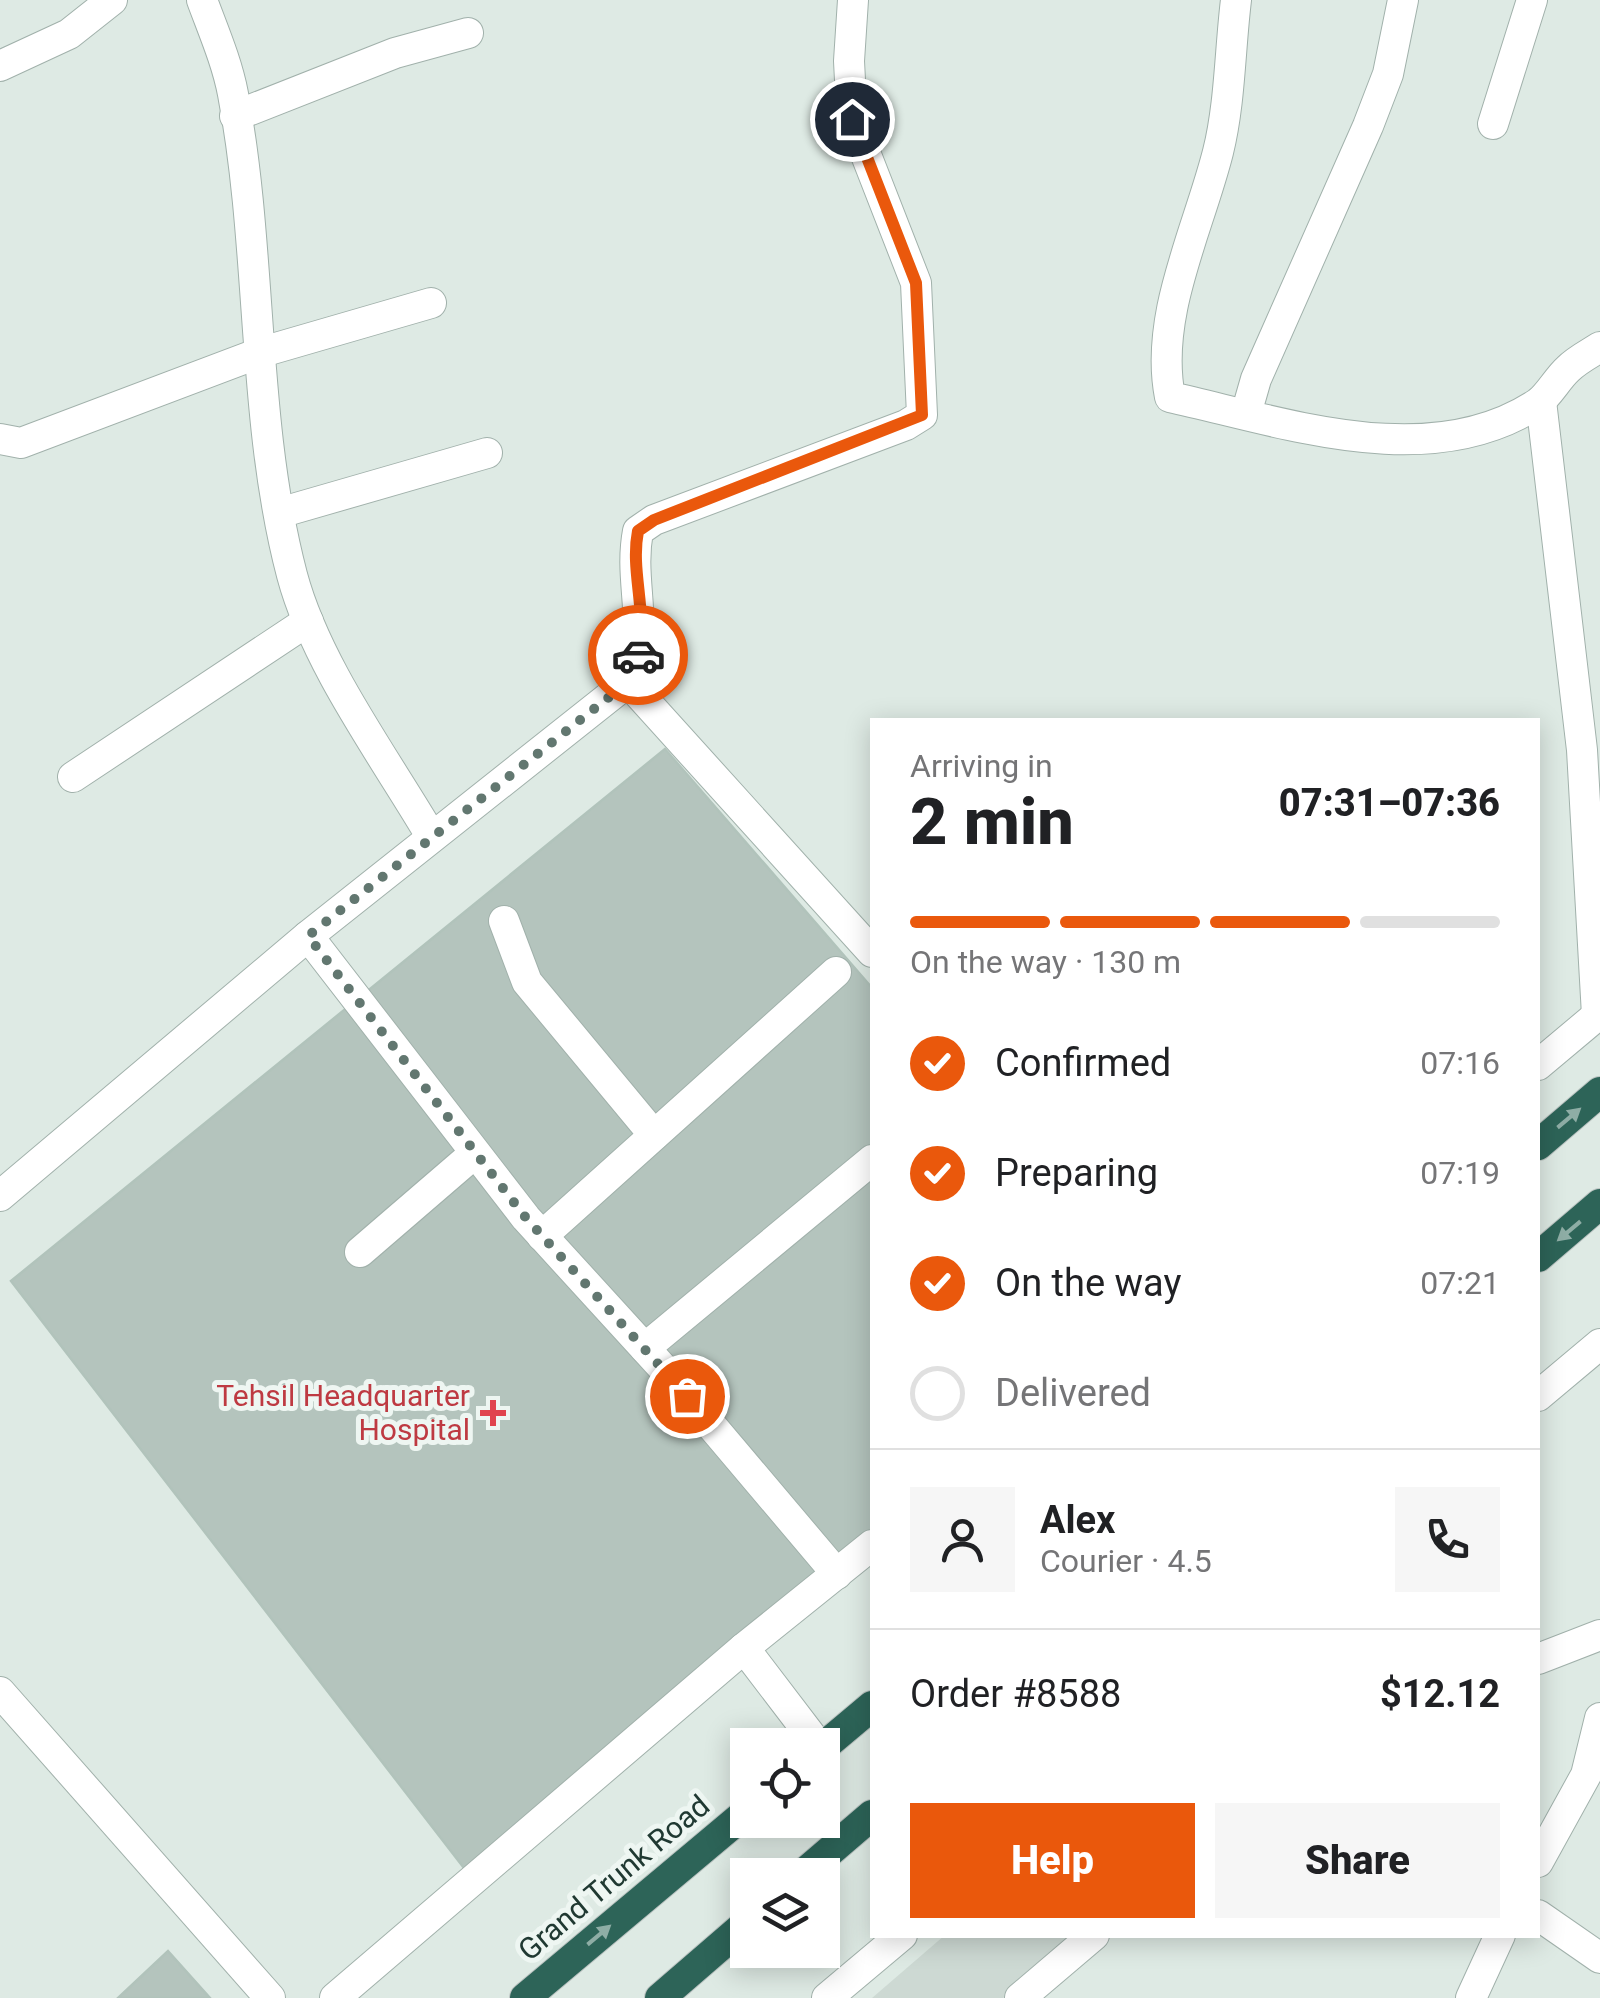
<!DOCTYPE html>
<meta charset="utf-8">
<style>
body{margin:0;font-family:Roboto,sans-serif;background:#f6f6f6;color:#202124;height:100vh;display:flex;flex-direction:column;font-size:38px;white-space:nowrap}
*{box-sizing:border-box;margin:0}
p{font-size:32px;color:#757577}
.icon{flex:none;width:55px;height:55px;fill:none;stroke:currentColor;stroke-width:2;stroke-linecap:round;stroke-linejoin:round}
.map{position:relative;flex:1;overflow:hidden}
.side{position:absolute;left:870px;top:718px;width:670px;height:1220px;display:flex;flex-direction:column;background:#fff;border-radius:0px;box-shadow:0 5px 25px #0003}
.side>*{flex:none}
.tools{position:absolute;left:730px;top:1728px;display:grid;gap:20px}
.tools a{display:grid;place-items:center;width:110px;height:110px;border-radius:0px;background:#fff;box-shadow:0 5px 25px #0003;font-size:50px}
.pin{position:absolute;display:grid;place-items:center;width:85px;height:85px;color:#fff;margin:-42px;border:5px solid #fff;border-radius:50%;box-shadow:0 2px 10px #0007}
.courier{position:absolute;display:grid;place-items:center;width:100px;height:100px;margin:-50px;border:8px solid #ea580c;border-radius:50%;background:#fff;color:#222;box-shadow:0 2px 12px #0007}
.summary em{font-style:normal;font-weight:800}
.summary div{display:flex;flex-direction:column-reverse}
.summary{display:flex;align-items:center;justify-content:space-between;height:170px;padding:0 40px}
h1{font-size:65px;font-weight:800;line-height:75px}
.bar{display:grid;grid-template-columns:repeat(4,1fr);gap:15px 10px;align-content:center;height:120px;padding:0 40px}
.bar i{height:12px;border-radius:8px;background:#e0e0e0}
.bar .active{background:#ea580c}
.bar p{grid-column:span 4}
.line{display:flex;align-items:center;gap:25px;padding:0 40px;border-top:2px solid #e0e0e0}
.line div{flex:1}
.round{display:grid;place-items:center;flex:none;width:105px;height:105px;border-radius:0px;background:#f6f6f6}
ol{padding:0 40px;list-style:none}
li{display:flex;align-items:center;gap:30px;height:110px}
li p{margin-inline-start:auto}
li .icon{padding:10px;border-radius:50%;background:#ea580c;color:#fff;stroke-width:4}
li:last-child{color:#757577}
li i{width:55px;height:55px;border:5px solid #e0e0e0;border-radius:50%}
.primary-button{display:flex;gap:20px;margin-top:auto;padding:20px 40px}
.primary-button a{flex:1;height:115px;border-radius:0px;background:#ea580c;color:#fff;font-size:40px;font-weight:800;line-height:115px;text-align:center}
.primary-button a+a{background:#f6f6f6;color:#202124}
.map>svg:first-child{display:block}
.built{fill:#cdd9d3}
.building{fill:#b4c4bd;stroke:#b1c3bb;stroke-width:2.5}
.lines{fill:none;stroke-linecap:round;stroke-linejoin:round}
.minor-casing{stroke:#a1b1ab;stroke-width:32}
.highway-casing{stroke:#bcc4c2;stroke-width:32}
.minor{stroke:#fff;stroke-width:30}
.highway{stroke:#2d6458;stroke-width:30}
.oneway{fill:#8eada5}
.done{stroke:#627770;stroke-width:10;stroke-dasharray:0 18}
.route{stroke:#ea580c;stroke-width:12}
.health-dot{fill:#e0444e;stroke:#eef6f2;stroke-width:4}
.labels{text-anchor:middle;stroke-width:10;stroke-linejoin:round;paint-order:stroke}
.health-label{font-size:30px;fill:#be3a42;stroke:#eef6f2;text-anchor:end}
.street-label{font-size:30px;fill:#203932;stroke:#eef6f2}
</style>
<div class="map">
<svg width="1600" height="1998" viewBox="0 0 1600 1998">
<rect width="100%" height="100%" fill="#deeae4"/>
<!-- built -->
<polygon class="built" points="945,1935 1079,1935 1003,1998 872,1998"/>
<!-- building -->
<g class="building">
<polygon points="665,749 872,988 872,1545 474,1881 11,1281"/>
<polygon points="168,1951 210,1998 118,1998"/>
</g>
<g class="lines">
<!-- minor casing -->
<g class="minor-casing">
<g id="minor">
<path d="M202,0C213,30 227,62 233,94C263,253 251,419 292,575C316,665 384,756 431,836"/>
<path d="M1236,0C1230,49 1230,104 1218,152C1198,231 1154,316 1170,397C1284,422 1430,475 1538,403C1549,395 1557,379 1568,369C1577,360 1589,354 1600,347"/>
<polyline points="0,66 69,34 112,0"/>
<polyline points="235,116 395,53 468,33"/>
<polyline points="1493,124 1532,0"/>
<polyline points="1541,401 1582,750 1597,1015"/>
<polyline points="1246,414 1256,379 1368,126 1388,74 1403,0"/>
<polyline points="0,439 21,443 262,352 431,303"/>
<polyline points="279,513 487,453"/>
<path d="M628,682C651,625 628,584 638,531L654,520L906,425L922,415L916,283L852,119L849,61L853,0"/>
<polyline points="73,777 308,621"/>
<polyline points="504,921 527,982 654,1135"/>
<polyline points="308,936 526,1218 662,1367 837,1574"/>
<polyline points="1538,1065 1600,1013"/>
<polyline points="0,1196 308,936 628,682 872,952"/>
<polyline points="542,1236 836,972"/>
<polyline points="360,1252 475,1153"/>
<polyline points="645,1348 872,1160"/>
<polyline points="1538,1396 1600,1344"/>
<polyline points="744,1648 818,1745"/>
<polyline points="1538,1659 1600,1635"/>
<polyline points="0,1692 270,1998"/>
<polyline points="1538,1862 1586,1775 1600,1718"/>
<polyline points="1538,1915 1600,1958"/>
<polyline points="335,1998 744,1648 872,1545"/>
<polyline points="827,1998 902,1935"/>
<polyline points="1020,1998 1094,1935"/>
<polyline points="1471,1998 1500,1935"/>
</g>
</g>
<!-- highway casing -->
<g class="highway-casing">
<g id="highway">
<polyline points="1538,1145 1600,1092"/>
<polyline points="1538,1257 1600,1204"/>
<polyline points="822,1748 872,1706"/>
<polyline points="802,1875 872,1815"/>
<polyline points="525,1998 748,1811"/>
<polyline points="660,1998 748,1922"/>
</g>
</g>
<!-- minor -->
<use href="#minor" class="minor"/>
<!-- highway -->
<use href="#highway" class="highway"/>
</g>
<!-- one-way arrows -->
<defs><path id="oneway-solid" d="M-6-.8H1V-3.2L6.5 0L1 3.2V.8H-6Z" transform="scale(2.5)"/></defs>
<g class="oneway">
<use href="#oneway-solid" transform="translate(1569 1118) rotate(-40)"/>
<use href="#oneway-solid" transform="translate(1569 1231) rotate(140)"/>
<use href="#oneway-solid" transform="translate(599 1935) rotate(-40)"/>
</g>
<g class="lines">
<!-- done -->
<polyline class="done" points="638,655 628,682 308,936 526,1218 687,1396"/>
<!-- route -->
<path class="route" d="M638,655C648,612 630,572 638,531L654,520L922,415L916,283L852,119"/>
</g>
<!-- markers -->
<path class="health-dot" d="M488 1398h10v10h10v10h-10v10h-10v-10h-10v-10h10z"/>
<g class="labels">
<!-- health labels -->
<g class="health-label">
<text x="470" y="1406">Tehsil Headquarter<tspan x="470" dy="34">Hospital</tspan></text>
</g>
<!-- street labels -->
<g class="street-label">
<text transform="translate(614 1878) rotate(-40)" y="10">Grand Trunk Road</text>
</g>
</g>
</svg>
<div class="tools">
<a><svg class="icon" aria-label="locate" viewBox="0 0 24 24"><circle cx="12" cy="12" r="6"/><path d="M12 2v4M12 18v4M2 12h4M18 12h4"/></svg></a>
<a><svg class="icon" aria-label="layers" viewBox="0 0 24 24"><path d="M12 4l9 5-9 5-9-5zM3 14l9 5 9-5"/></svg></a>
</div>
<div class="pin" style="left:687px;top:1396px;background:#ea580c"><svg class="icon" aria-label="bag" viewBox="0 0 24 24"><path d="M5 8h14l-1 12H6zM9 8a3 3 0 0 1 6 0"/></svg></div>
<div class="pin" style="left:852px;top:119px;background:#1f2937"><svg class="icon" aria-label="home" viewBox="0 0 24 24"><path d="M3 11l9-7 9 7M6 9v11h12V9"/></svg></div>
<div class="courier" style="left:638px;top:655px"><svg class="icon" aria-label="car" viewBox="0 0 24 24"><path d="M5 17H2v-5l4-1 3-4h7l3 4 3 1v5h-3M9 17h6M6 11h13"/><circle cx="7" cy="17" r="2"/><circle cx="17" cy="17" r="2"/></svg></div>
<section class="side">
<div class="summary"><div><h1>2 min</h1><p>Arriving in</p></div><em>07:31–07:36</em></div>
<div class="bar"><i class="active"></i><i class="active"></i><i class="active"></i><i></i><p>On the way · 130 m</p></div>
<ol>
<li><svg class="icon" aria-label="check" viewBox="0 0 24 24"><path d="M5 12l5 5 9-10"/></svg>Confirmed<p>07:16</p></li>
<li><svg class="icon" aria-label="check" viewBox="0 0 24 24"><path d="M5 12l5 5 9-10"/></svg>Preparing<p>07:19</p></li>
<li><svg class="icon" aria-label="check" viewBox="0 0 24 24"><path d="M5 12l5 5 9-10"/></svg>On the way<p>07:21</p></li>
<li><i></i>Delivered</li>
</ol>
<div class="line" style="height:180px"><a class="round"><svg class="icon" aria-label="person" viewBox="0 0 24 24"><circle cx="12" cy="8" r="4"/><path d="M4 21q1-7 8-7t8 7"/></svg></a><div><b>Alex</b><p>Courier · 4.5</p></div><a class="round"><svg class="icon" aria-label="phone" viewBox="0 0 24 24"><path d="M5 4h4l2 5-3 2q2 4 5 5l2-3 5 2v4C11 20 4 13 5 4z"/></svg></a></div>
<div class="line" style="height:130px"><div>Order #8588</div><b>$12.12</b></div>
<div class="primary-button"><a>Help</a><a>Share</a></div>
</section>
</div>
